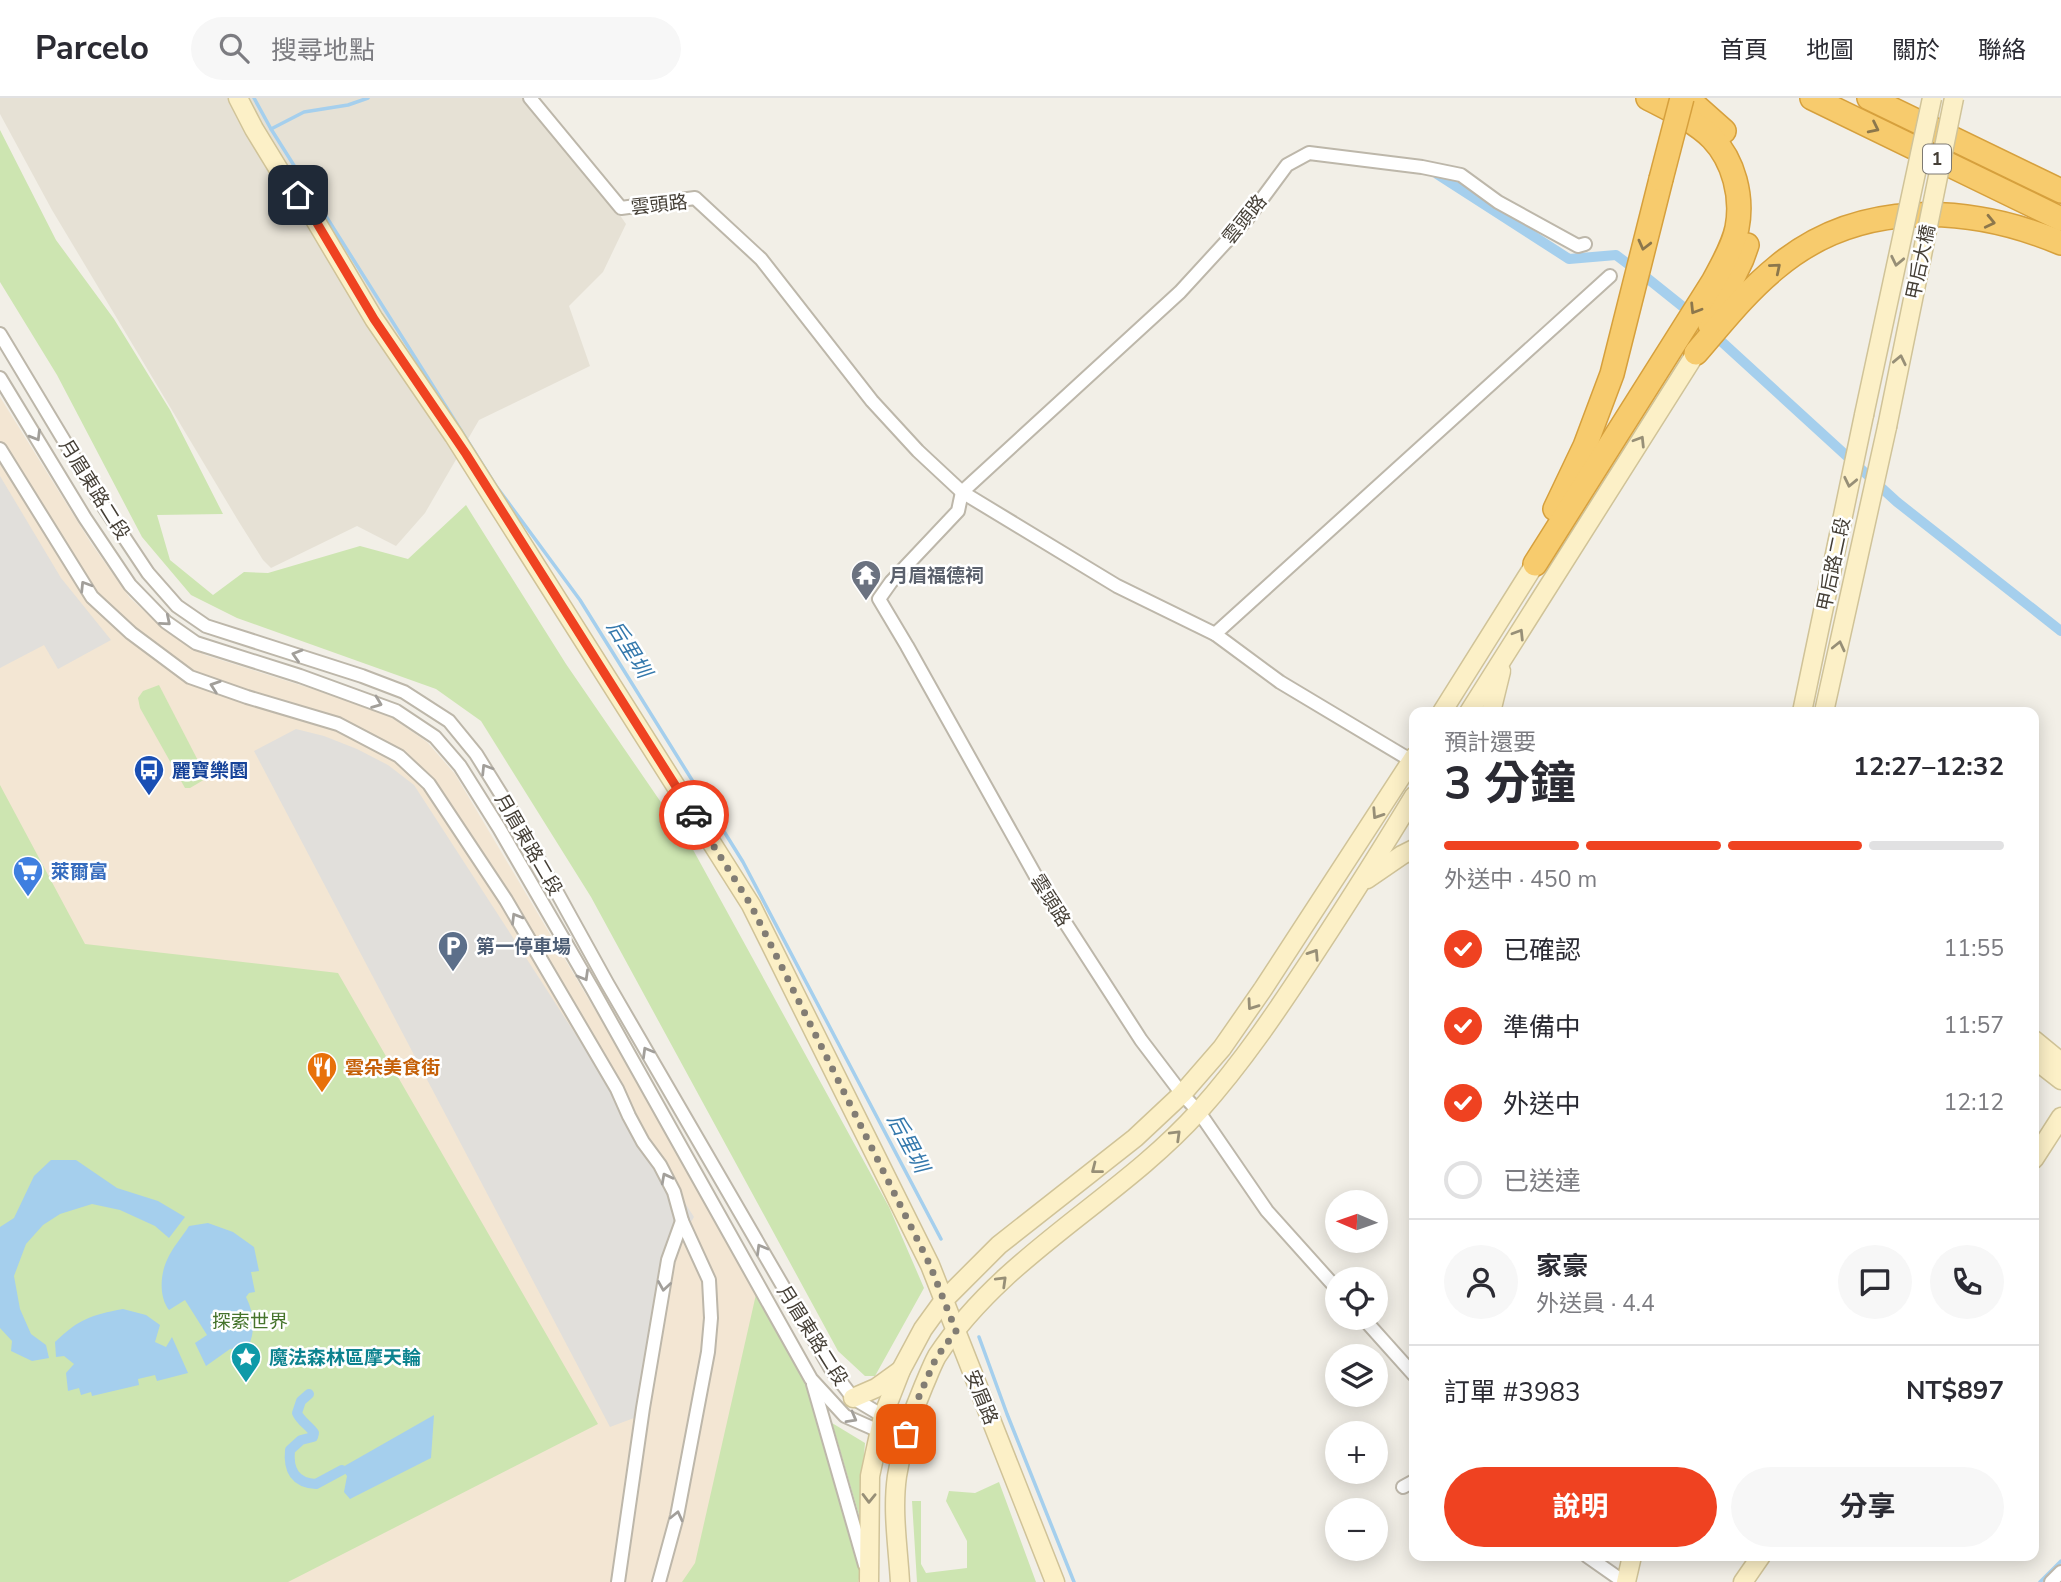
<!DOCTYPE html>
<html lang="zh-TW">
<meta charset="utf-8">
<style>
body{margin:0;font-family:"Nunito Sans","Noto Sans TC",sans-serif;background:#f7f7f7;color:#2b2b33;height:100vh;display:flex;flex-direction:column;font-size:26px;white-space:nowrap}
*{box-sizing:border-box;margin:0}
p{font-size:23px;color:#7c7c81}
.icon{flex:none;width:38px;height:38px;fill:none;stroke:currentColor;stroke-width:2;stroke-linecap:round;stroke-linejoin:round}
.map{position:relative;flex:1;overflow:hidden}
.sheet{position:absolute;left:1409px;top:609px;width:630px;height:854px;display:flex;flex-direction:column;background:#fff;border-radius:14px;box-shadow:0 4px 18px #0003}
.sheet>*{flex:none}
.needle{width:46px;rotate:272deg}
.tools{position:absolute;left:1325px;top:1092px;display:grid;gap:14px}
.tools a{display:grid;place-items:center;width:63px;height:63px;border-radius:50%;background:#fff;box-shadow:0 4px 18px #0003;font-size:35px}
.pin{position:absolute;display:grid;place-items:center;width:60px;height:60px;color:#fff;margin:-30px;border-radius:14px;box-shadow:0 4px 10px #0006}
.courier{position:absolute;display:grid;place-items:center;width:70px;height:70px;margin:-35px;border:5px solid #ef4221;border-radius:50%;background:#fff;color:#222;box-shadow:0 2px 9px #0007}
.overview em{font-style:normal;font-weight:700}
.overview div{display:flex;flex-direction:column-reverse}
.overview{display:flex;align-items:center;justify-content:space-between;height:119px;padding:0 35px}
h1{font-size:46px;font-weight:700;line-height:52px}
.bar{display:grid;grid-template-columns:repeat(4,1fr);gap:10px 7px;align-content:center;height:84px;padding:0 35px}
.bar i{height:9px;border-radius:5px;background:#e1e1e2}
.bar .active{background:#ef4221}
.bar p{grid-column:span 4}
.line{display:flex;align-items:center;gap:18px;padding:0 35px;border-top:2px solid #e1e1e2}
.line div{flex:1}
.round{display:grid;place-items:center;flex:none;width:74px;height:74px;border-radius:37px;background:#f7f7f7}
ol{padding:0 35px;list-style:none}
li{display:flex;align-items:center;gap:21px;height:77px}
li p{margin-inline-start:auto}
li .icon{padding:7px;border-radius:50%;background:#ef4221;color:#fff;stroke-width:4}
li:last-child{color:#7c7c81}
li i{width:38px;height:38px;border:4px solid #e1e1e2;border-radius:50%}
.cta{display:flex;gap:14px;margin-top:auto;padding:14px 35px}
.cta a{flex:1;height:80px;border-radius:42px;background:#ef4221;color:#fff;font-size:28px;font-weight:700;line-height:80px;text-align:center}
.cta a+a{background:#f7f7f7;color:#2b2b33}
header{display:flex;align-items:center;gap:42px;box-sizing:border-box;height:98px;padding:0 35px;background:#fff;border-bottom:2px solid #e1e1e2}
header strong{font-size:33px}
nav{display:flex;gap:38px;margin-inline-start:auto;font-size:24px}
.search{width:490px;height:63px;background:#f7f7f7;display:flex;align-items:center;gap:18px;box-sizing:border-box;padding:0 24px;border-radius:38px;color:#7c7c81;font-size:26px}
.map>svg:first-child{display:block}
.residential{fill:#e6e1d5}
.commercial{fill:#f3e6d3}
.green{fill:#cde5b1}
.parking{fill:#e1dfdb}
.water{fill:#a5cfed}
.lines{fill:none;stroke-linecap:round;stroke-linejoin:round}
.stream{stroke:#a5cfed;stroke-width:3.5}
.canal{stroke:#a5cfed;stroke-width:10}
.street-casing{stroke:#bdb7aa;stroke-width:16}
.secondary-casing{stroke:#d0c398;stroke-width:21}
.highway-casing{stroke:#d6a03d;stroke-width:26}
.street{stroke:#fff;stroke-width:12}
.secondary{stroke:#fcf0c7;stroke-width:18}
.highway{stroke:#f7cb6d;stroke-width:23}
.secondary-bridge-casing{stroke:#d0c398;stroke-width:21;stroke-linecap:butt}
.highway-bridge-casing{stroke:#d6a03d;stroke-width:26;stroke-linecap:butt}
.secondary-bridge{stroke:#fcf0c7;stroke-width:18}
.highway-bridge{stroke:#f7cb6d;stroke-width:23}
.oneway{stroke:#8c774c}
.oneway2{stroke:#978f77}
.oneway3{stroke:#a29f9a}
.done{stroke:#827d74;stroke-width:7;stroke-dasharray:0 12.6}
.route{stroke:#ef4221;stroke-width:9}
.labels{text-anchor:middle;stroke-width:5;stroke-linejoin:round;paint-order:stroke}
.shield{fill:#fff;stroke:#7d7972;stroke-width:2}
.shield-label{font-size:18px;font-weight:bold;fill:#453f36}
.street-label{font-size:19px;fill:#453f36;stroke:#fff}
.worship-label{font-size:19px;font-weight:bold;fill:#5b616d;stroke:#fff;text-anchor:start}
.transit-label{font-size:19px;font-weight:bold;fill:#164399;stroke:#fff;text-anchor:start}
.shop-label{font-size:19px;font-weight:bold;fill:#366cbe;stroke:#fff;text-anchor:start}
.service-label{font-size:19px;font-weight:bold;fill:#4e5e75;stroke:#fff;text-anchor:start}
.food-label{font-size:19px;font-weight:bold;fill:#c56008;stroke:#fff;text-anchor:start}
.park-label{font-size:19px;fill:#46742c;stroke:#fff}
.culture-label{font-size:19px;font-weight:bold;fill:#0d838f;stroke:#fff;text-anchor:start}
.water-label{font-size:21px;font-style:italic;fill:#3478ac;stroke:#fff}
</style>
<header>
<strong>Parcelo</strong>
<div class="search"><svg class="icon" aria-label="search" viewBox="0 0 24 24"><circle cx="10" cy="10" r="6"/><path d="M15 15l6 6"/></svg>搜尋地點</div>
<nav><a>首頁</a><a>地圖</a><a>關於</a><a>聯絡</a></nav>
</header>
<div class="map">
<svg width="2061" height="1484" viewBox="0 0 2061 1484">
<rect width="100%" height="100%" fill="#f2efe7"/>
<!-- residential -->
<polygon class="residential" points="0,0 539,0 626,126 603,174 569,208 590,268 479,322 425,415 396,448 357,428 271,470 263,462 239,424 52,112 0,16"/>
<!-- commercial -->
<polygon class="commercial" points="0,299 91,445 130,500 167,534 205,557 316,592 391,619 427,644 455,676 693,1077 808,1282 864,1484 0,1484"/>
<!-- green -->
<g class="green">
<polygon points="0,32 56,142 114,221 170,312 223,416 157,417 170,462 213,497 244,474 268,475 360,448 408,461 466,407 566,566 691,748 889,1109 924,1190 875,1278 865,1278 838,1253 591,799 481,623 436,591 237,520 191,497 142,439 57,277 0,184"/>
<polygon points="159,587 207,680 190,690 185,690 140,610 138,600 143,593"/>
<polygon points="0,687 85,846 338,875 598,1326 288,1484 0,1484"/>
<polygon points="757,1192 806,1282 861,1473 858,1484 682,1484 695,1465"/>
<polygon points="832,1325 865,1345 859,1417"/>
<polygon points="999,1384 1036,1484 917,1484 912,1403 921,1403 921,1466 926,1475 967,1470 967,1443 946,1403 949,1393 975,1395"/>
</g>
<!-- parking -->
<g class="parking">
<polygon points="0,378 61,480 111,542 58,571 44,547 0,570"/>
<polygon points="296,631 324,638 357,651 388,667 414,687 694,1119 668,1162 672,1183 650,1314 610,1329 254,653"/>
</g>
<!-- water -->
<g class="water">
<polygon points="51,1062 76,1062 117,1090 158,1103 185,1119 169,1140 155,1128 120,1112 92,1106 60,1116 43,1127 26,1146 14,1178 20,1211 31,1236 46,1247 49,1260 32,1263 11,1253 12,1243 0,1230 0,1129 14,1120 34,1078"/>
<path d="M208,1125L233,1134L254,1149L259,1173L251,1174L255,1194L249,1195L246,1199C254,1215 256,1233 248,1249L230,1251L206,1268L195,1245L207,1237L185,1202L169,1212C159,1199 160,1177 167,1162C172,1150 182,1139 189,1128Z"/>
<path d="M123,1211L146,1217L160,1227L155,1244L166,1249L172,1239L188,1275L157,1283L155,1277L138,1281L139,1287L92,1298L91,1294L81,1297L79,1290L68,1293L66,1275L74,1266L64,1258L56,1259L55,1244C79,1221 91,1217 123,1211Z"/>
<polygon points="434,1317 431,1360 350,1401 344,1394 347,1378 341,1370"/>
</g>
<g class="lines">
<!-- stream -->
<g class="stream">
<polyline points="254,0 271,31 496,388 580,502 743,764 941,1141"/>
<polyline points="271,31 304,14 348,7 368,0"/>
<polyline points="979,1239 1007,1316 1074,1484"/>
<polyline points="2040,1484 2061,1463"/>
</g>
<!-- canal -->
<g class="canal">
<polyline points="1437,76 1569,161 1616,157 1628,166"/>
<polyline points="1647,180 1682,208"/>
<polyline points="1722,244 1897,404 2061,533"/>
<path d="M309,1296L301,1303L297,1315C301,1324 309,1327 314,1335L313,1339L301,1342L290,1352C288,1372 295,1385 316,1386L342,1372"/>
</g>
<!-- street casing -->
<g class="street-casing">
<g id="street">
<polyline points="530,0 621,110 695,100 761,161 872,303 918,353 962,394 1117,488 1215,536 1280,584 1412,663"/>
<polyline points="0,236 104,409 148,475 177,508 206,528 362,578 404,594 449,623 476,656 517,722 607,885 831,1271 853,1300 883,1318 906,1336"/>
<polyline points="0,280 85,420 130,487 166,524 196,545 300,578 396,613 435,639 460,668 499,730 593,892 811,1281 845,1318 879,1333 905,1336"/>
<polyline points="0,351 92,499 131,535 190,579 247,599 338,626 399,658 429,686 506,802 617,991 629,1018 643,1044 660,1067 674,1094 682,1123 709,1182 711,1220 708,1254 677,1418 659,1484"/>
<polyline points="1215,536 1610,178"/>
<polyline points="1337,1191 1267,1113 1199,1014 1182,996 1141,942 1039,784 907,548 879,501 891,484 958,413 962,394 1180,194 1247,121 1287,67 1309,55 1422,69 1461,77 1498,104 1578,148 1585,146"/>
<polyline points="1363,1220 1414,1277"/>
<polyline points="813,1286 865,1467"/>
<polyline points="1403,1389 1414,1383"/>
<polyline points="1587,1458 1624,1484"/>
<polyline points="618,1484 643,1310 668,1162 682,1123"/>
<polyline points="2051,1484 2061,1474"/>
</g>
</g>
<!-- secondary casing -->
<g class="secondary-casing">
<g id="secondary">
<polyline points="238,0 254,31 287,85 308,110 374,221 454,338 751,807 930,1167 1055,1484"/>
<polyline points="1442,614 1535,466"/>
<polyline points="1469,614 1696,255"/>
<polyline points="1491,614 1501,573"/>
<polyline points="1802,614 1864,317"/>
<polyline points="1824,614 1887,329"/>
<polyline points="1367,781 1402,757 1414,751"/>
<polyline points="2034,942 2061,964"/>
<polyline points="2034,961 2061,982"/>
<polyline points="2034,1061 2061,1019"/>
<polyline points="853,1300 876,1290 901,1272"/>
<polyline points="869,1484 870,1378 883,1318 901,1272 923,1231 944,1202 999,1147 1135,1040 1182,996 1222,950 1263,891 1414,659"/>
<path d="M900,1484C898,1449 892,1413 897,1378C902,1346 911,1317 924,1287C928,1278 932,1267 937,1258C1004,1156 1119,1102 1199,1013C1243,964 1279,910 1315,855C1349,803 1382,751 1414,698"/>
<polyline points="1626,1484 1632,1458"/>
<polyline points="1743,1484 1761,1458"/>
</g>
</g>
<!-- highway casing -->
<g class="highway-casing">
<g id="highway">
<polyline points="1682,0 1697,9 1724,33"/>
<polyline points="1812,0 2061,121"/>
<polyline points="1869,0 2061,93"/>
<polyline points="1710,227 1742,161 1747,147"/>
<path d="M1696,255C1722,225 1746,194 1777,169C1858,101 1968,106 2061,145"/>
<polyline points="1555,411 1585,348 1612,276 1661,81"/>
<path d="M1535,466L1713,184C1722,167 1733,149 1737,130C1743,99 1734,63 1712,40C1695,23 1669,11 1648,0"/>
</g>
</g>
<!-- street -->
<use href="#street" class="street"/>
<!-- secondary -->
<use href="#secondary" class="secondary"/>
<!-- highway -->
<use href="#highway" class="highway"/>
<!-- secondary-bridge casing -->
<g class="secondary-bridge-casing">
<g id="secondary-bridge">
<polyline points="1864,317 1932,0"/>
<polyline points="1887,329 1954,0"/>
</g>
</g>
<!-- highway-bridge casing -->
<g class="highway-bridge-casing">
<polyline id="highway-bridge" points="1661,81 1682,0"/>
</g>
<!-- secondary-bridge -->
<use href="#secondary-bridge" class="secondary-bridge"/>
<!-- highway-bridge -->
<use href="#highway-bridge" class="highway-bridge"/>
</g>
<!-- one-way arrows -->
<defs><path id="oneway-chevron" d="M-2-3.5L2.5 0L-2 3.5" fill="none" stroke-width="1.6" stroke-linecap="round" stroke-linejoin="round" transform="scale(1.75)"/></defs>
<g class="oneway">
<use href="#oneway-chevron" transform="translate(1874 30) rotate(26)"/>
<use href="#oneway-chevron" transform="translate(1990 124) rotate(13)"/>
<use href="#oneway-chevron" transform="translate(1644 147) rotate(104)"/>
<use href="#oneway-chevron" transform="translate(1776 170) rotate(-40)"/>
<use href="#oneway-chevron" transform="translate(1695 211) rotate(122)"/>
</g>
<g class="oneway2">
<use href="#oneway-chevron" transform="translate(1897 163) rotate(102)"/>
<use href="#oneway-chevron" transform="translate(1900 262) rotate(-78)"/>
<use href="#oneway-chevron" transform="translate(1640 343) rotate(-58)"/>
<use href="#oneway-chevron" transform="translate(1850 384) rotate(102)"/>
<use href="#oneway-chevron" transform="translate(1519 536) rotate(-58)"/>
<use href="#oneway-chevron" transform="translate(1839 548) rotate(-77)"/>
<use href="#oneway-chevron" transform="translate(1377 716) rotate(123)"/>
<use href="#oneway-chevron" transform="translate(1314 856) rotate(-57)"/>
<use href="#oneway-chevron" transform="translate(1252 907) rotate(125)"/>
<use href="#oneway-chevron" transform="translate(1176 1037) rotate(-44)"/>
<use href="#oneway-chevron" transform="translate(1096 1071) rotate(142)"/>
<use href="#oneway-chevron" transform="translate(1002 1183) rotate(-44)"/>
<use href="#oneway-chevron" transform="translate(869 1400) rotate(91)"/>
</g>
<g class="oneway3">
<use href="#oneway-chevron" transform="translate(36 338) rotate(59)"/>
<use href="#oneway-chevron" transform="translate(85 488) rotate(-122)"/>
<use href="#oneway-chevron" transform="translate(166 523) rotate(40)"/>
<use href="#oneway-chevron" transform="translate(297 557) rotate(-163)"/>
<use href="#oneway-chevron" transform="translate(215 588) rotate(-161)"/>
<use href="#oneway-chevron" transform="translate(377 605) rotate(21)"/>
<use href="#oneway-chevron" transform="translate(486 671) rotate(-122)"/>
<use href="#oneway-chevron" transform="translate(516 820) rotate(-121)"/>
<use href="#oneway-chevron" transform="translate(584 878) rotate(60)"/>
<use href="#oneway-chevron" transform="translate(647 954) rotate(-120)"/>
<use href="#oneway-chevron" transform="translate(666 1080) rotate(-118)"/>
<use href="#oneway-chevron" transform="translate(761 1151) rotate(-120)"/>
<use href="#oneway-chevron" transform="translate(664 1188) rotate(99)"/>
<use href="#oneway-chevron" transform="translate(852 1320) rotate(29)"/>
<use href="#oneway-chevron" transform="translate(677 1418) rotate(-77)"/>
</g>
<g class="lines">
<!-- done -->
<polyline class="done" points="694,717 751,807 930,1167 956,1233 936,1260 913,1312 906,1336"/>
<!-- route -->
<polyline class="route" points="298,97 308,110 374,221 466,356 694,717"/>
</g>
<!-- icons -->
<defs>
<g id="temple-pin" transform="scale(1.575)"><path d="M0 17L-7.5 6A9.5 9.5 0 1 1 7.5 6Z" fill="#6b7280" stroke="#fff"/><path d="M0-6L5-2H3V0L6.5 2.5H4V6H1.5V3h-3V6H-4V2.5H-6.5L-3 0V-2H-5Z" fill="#fff"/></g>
<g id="bus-pin" transform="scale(1.575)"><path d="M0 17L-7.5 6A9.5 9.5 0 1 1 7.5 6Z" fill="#1a4fb4" stroke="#fff"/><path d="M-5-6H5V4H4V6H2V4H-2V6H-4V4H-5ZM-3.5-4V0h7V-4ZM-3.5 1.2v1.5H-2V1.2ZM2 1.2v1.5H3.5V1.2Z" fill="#fff"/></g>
<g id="supermarket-pin" transform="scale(1.575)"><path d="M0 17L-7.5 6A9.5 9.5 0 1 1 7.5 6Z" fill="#3f7fe0" stroke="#fff"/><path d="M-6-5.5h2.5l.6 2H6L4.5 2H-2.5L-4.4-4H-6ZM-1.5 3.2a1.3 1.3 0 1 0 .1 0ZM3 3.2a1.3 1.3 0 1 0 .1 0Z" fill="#fff"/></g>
<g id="parking-pin" transform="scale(1.575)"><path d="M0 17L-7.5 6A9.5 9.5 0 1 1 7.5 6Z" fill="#5c6f8a" stroke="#fff"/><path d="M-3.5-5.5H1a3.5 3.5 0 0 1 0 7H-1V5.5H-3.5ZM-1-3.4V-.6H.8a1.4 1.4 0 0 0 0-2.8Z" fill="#fff"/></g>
<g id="restaurant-pin" transform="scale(1.575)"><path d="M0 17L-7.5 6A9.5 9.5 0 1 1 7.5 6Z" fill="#e8710a" stroke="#fff"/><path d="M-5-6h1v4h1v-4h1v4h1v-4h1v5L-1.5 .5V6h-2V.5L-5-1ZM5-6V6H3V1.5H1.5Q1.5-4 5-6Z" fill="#fff"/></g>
<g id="sight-pin" transform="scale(1.575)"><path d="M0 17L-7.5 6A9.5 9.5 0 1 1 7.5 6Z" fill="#0f9aa8" stroke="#fff"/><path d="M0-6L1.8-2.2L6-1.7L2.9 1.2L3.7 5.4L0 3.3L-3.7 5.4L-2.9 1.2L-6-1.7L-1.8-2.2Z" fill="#fff"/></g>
</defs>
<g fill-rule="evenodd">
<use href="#temple-pin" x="866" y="477"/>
<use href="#bus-pin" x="149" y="672"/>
<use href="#supermarket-pin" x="28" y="773"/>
<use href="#parking-pin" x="453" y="848"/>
<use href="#restaurant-pin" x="322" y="969"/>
<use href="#sight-pin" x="246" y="1259"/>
</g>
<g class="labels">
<!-- shield labels -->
<rect class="shield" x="1923" y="46.5" width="28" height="29" rx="5"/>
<g class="shield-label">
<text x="1937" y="67">1</text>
</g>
<!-- street labels -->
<g class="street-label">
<text transform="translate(659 106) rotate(-6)" y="7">雲頭路</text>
<text transform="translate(1244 121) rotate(-51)" y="7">雲頭路</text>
<text transform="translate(1920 164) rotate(-78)" y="7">甲后大橋</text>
<text transform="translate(95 391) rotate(58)" y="7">月眉東路二段</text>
<text transform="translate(1833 466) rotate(-78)" y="7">甲后路二段</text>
<text transform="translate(529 746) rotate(60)" y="7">月眉東路二段</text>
<text transform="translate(1051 802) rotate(58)" y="7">雲頭路</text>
<text transform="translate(813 1237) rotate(58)" y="7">月眉東路二段</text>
<text transform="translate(982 1299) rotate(68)" y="7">安眉路</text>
</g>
<!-- worship labels -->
<g class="worship-label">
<text x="889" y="484">月眉福德祠</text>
</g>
<!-- transit labels -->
<g class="transit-label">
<text x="172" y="679">麗寶樂園</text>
</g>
<!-- shop labels -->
<g class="shop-label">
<text x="51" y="780">萊爾富</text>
</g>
<!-- service labels -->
<g class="service-label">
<text x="476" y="855">第一停車場</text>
</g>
<!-- food labels -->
<g class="food-label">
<text x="345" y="976">雲朵美食街</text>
</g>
<!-- park labels -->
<g class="park-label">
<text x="250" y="1230">探索世界</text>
</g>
<!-- culture labels -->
<g class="culture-label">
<text x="269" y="1266">魔法森林區摩天輪</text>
</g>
<!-- water labels -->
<g class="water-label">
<text transform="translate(629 551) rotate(58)" y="7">后里圳</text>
<text transform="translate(908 1045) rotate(62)" y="7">后里圳</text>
</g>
</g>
</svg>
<div class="tools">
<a><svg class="needle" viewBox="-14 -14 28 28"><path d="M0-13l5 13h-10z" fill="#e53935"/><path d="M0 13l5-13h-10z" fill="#7c7c81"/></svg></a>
<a><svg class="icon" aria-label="locate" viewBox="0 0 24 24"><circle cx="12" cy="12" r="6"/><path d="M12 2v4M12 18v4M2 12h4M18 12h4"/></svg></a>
<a><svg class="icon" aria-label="layers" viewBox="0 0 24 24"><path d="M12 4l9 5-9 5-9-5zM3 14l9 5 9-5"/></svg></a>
<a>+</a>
<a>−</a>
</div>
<div class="pin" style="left:906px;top:1336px;background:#ea580c"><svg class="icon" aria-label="bag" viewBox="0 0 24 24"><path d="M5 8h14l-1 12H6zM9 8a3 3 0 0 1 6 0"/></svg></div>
<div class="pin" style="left:298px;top:97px;background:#1f2937"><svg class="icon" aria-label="home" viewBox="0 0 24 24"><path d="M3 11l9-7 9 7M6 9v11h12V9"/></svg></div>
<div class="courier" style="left:694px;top:717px"><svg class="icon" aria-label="car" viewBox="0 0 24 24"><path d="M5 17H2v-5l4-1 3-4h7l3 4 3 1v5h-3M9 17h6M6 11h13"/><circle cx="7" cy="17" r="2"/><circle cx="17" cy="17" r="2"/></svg></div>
<section class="sheet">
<div class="overview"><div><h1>3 分鐘</h1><p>預計還要</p></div><em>12:27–12:32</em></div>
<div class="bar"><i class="active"></i><i class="active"></i><i class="active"></i><i></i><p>外送中 · 450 m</p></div>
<ol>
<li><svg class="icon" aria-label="check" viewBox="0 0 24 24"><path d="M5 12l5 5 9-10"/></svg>已確認<p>11:55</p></li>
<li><svg class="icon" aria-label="check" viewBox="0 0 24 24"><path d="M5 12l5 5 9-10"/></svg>準備中<p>11:57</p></li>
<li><svg class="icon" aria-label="check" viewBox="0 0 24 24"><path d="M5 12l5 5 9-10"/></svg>外送中<p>12:12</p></li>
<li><i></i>已送達</li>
</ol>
<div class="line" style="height:126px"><a class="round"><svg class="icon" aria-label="person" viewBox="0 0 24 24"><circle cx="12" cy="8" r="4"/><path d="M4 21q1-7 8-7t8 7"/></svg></a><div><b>家豪</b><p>外送員 · 4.4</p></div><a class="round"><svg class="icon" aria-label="chat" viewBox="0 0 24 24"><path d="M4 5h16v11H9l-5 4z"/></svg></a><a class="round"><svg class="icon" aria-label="phone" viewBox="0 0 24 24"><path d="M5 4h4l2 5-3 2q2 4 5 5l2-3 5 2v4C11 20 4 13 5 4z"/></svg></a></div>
<div class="line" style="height:91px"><div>訂單 #3983</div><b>NT$897</b></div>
<div class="cta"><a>說明</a><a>分享</a></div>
</section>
</div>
